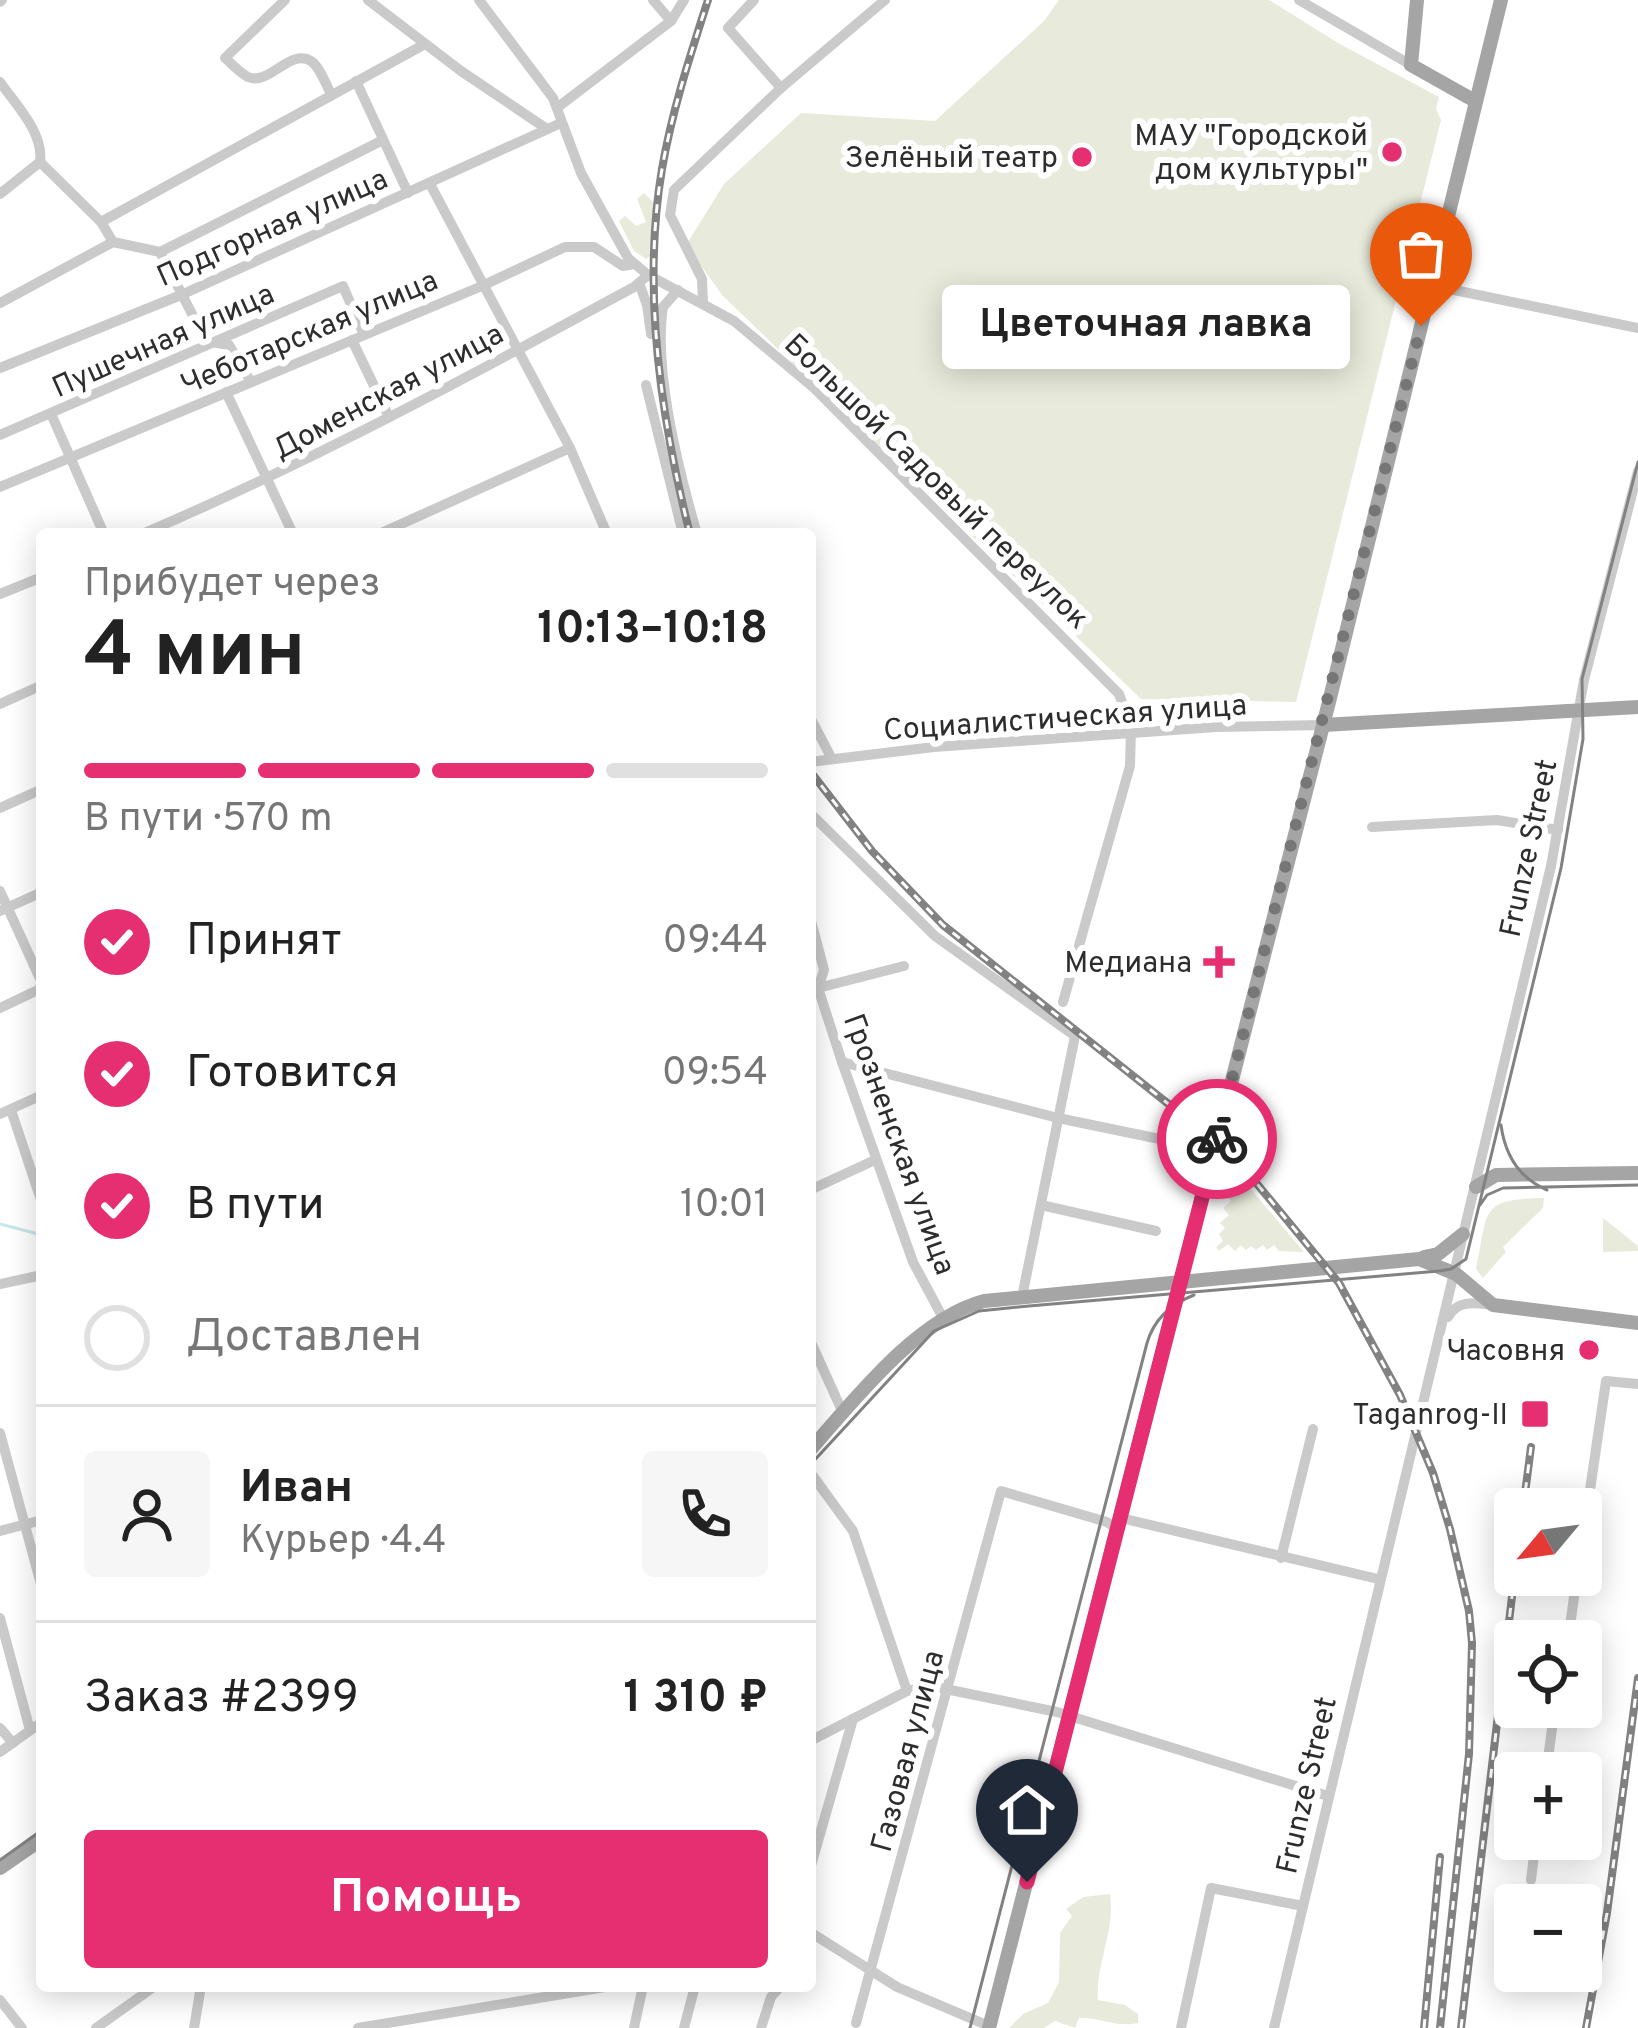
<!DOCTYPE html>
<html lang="ru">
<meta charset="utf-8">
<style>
body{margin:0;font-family:Overpass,sans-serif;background:#f6f6f6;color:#222;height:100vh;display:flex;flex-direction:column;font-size:45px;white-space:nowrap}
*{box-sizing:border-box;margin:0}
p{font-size:39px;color:#767676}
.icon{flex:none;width:66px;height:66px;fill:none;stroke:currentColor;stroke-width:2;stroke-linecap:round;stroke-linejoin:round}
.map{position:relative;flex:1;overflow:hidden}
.details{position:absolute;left:36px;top:528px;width:780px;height:1464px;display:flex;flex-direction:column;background:#fff;border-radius:12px;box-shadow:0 6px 30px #0003}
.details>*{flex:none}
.needle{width:78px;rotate:241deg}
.buttons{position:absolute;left:1494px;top:1488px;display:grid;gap:24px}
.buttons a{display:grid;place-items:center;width:108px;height:108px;border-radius:12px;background:#fff;box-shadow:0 6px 30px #0003;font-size:60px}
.pin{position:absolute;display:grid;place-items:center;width:102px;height:102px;color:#fff;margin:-123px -51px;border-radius:50% 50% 50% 0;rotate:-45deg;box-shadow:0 0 12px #0007}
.pin .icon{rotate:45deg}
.courier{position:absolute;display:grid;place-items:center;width:120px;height:120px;margin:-60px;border:9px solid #e52f71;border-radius:50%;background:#fff;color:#222;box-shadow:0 3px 15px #0007}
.bubble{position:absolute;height:84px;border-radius:12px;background:#fff;box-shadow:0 6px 30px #0003;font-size:39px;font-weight:700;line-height:84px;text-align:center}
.summary em{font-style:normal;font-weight:700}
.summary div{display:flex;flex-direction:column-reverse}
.summary{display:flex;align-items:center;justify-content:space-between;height:204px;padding:0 48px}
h1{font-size:78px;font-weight:700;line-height:90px}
.bar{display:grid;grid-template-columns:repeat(4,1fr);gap:18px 12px;align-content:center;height:144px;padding:0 48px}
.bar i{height:15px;border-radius:9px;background:#e0e0e0}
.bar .selected{background:#e52f71}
.bar p{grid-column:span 4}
.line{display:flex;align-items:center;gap:30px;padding:0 48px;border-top:3px solid #e0e0e0}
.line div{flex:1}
.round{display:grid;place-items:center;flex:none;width:126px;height:126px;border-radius:12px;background:#f6f6f6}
ol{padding:0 48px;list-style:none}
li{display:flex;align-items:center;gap:36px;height:132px}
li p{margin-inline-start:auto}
li .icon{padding:12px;border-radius:50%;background:#e52f71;color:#fff;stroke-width:4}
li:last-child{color:#767676}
li i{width:66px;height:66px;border:6px solid #e0e0e0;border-radius:50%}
.button{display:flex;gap:24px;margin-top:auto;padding:24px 48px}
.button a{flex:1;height:138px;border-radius:12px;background:#e52f71;color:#fff;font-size:48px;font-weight:700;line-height:138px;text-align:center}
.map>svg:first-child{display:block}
.green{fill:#e8ebdb}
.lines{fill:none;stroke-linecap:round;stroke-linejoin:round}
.stream{stroke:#c7e7eb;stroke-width:3}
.minor{stroke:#cacaca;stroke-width:10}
.major{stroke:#a5a5a5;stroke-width:14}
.tram{stroke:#828282;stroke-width:3}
.rail-casing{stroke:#828282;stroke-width:8}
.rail{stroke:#fff;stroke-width:3;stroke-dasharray:9;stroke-linecap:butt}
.done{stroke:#767676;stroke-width:12;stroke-dasharray:0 21.6}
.route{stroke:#e52f71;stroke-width:15}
.poi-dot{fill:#e52f71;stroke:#fff;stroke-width:4.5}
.labels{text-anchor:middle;stroke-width:12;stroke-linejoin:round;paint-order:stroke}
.poi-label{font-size:30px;fill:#2d2d2d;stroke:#fff;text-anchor:end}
.street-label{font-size:30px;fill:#2d2d2d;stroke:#fff}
</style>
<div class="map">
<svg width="1638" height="2028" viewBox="0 0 1638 2028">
<rect width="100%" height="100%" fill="#fff"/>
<!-- green -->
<g class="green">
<polygon points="1059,0 1269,0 1338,43 1439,97 1436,109 1441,120 1296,702 1141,699 723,296 686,245 724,184 801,113 935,121 1044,21"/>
<polygon points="644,193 654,203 653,254 646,259 634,251 619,221 625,216 636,226 646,222 637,199"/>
<polygon points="1233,1168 1304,1252 1279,1251 1274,1245 1267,1250 1263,1245 1256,1250 1251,1246 1246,1250 1241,1245 1235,1251 1228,1244 1219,1251 1216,1247 1223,1241 1219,1234 1225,1228 1220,1223 1229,1215 1223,1208 1231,1201 1226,1194"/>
<path d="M1544,1198L1543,1208L1503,1247L1506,1252L1483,1278L1476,1269C1489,1210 1478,1199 1544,1198Z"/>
<polygon points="1603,1218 1638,1246 1638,1251 1603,1252"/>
<path d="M1110,1894C1116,1931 1095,1963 1098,2000L1125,2005L1138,2014V2023C1119,2028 1099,2017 1079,2018L1075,2028L1055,2021L1044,2028H1009L1023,2014L1048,2003L1059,1982L1060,1933L1072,1916L1066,1909L1083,1897Z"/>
</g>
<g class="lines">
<!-- stream -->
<polyline class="stream" points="0,1224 42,1235"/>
<!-- minor -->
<g class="minor">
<path d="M285,0L225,58C231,63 240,73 248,77C269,86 290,48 311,61C320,67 326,85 331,94"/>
<polyline points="368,0 461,71 547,129"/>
<polyline points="479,0 553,98 581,173 628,258 648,275 734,321 814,388 1119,694 1131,727 1130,766 1063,1002"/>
<polyline points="653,0 671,21"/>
<polyline points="754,0 728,28 781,88"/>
<polyline points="1299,0 1411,65"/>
<polyline points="0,2 2,0"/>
<polyline points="356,81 408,193"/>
<path d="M0,82C16,105 44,133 40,162L101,222L113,242L160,252L206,341L229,345L251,382"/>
<polyline points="558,107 671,21 684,0"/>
<polyline points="430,184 570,448 607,534"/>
<polyline points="0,194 40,162"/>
<polyline points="101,222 425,44"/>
<polyline points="160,252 383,140"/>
<polyline points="639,283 647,305 651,334"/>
<polyline points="1430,285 1638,328"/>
<path d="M678,290L663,307C653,371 679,472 697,534"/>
<polyline points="0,303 113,242"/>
<polyline points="703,303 702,279 670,215 674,190 781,88 885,0"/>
<polyline points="352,340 389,417"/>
<polyline points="0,368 181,295 561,123"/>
<polyline points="646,385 683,534"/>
<polyline points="226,392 293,534"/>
<polyline points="52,416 104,534"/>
<polyline points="0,435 343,286 364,335"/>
<polyline points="0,487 482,286 565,247 594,247 623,266 634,264"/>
<path d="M142,534C311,462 472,375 634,287L648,275"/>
<polyline points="379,534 570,448"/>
<polyline points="0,594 42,577"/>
<polyline points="0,704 42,685"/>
<polyline points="810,717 832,759"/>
<polyline points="810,762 934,747 1216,727 1323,725"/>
<polyline points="0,808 42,789"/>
<polyline points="810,813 935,936 1075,1036 1022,1297"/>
<polyline points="1372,827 1497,820 1558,830"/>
<polyline points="0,891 42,983"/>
<polyline points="0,911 42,892"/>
<polyline points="810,917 824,970 818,988 842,1062 913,1262 943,1318"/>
<polyline points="818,988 904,966"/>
<polyline points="0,1008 42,988"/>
<polyline points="842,1062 1058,1118 1179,1143"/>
<polyline points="11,1110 42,1203"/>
<polyline points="0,1114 42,1095"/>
<polyline points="810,1190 875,1160"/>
<polyline points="1041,1205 1156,1231"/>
<polyline points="0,1284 42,1275"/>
<path d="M1448,1317C1458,1299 1475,1303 1493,1305"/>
<polyline points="810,1340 843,1413"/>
<polyline points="0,1433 42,1588"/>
<polyline points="810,1472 853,1531 907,1691"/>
<polyline points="1121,1518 1378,1579"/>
<polyline points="0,1531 42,1520"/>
<polyline points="1581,1551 1606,1381 1638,1384"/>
<polyline points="1281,1558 1313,1429"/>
<polyline points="0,1618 30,1730"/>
<polyline points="1568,1641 1577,1575"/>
<polyline points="0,1728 13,1743"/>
<polyline points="810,1741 907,1691 931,1686 1057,1712 1328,1796"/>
<polyline points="0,1752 42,1722"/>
<polyline points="1546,1773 1555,1707"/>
<polyline points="810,1869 853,1719"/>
<polyline points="1531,1880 1536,1839"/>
<polyline points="810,1932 897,1987 989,2026"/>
<polyline points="0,2000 22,2028"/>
<polyline points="856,2023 1001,1491 1107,1522 1118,1530"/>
<polyline points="96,2028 155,1986"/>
<polyline points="194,2028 201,1986"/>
<polyline points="358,2028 611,1986"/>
<polyline points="634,2028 643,1986"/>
<polyline points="684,2028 695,1986"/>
<polyline points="761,2028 771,1997 781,1986"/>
<polyline points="1181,2028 1211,1888 1303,1906"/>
<polyline points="1274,2028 1551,866 1584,680 1638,471"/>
</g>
<!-- major -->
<g class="major">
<polyline points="1417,0 1411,65 1475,101"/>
<polyline points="1323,725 1638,707"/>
<polyline points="1476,1187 1496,1175 1638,1173"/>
<polyline points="1424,1257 1438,1254 1463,1234"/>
<path d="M810,1450C855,1399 917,1319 984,1301L1419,1259L1456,1274L1493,1305L1638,1323"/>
<polyline points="0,1868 42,1839"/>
<polyline points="989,2028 1329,702 1501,0"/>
</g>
<!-- tram -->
<g class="tram">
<path d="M1501,1125C1505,1155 1519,1178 1547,1190"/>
<polyline points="1480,1205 1487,1195 1503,1188 1638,1185"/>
<polyline points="810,1465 934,1331 979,1311 1029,1306 1439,1271 1451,1269 1466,1259 1561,868 1583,739 1582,679 1638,462"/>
<polyline points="0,1860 42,1830"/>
<path d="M970,2028L1147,1343C1154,1319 1171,1304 1194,1295"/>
</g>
<!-- rail casing -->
<g class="rail-casing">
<g id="rail">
<path d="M690,534C661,420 642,287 662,169C672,111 690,56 708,0"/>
<polyline points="810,771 872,851 943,925 1234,1156 1339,1283 1400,1395 1433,1473 1450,1529 1469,1611 1472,1643 1469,1754 1440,2028"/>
<polyline points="1523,1509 1531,1447"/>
<polyline points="1424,2028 1440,1857"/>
<polyline points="1461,2028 1515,1571"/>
<polyline points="1586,2028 1607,1913 1638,1678"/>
</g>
</g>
<!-- rail -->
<use href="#rail" class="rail"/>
</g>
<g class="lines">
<!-- done -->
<polyline class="done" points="1217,1139 1421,326"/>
<!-- route -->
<polyline class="route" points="1027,1882 1217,1139"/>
</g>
<!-- markers -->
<g class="poi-dot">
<circle cx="1392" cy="152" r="12"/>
<circle cx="1082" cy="157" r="12"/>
<path d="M1213 944h12v12h12v12h-12v12h-12v-12h-12v-12h12z"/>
<circle cx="1589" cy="1350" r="12"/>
<rect x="1520" y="1399" width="30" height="30" rx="6"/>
</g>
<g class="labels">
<!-- poi labels -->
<g class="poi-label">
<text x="1368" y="145">МАУ "Городской<tspan x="1368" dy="34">дом культуры"</tspan></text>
<text x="1058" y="167">Зелёный театр</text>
<text x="1192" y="972">Медиана</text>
<text x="1565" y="1360">Часовня</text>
<text x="1508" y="1424">Taganrog-II</text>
</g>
<!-- street labels -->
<g class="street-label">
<text transform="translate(272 227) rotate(-24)" y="10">Подгорная улица</text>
<text transform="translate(309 332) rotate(-23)" y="10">Чеботарская улица</text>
<text transform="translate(163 340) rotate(-24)" y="10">Пушечная улица</text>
<text transform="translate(388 391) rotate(-28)" y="10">Доменская улица</text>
<text transform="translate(937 481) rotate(44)" y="10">Большой Садовый переулок</text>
<text transform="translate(1065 717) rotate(-4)" y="10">Социалистическая улица</text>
<text transform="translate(1528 848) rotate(-78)" y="10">Frunze Street</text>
<text transform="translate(900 1144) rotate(70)" y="10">Грозненская улица</text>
<text transform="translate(907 1751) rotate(-75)" y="10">Газовая улица</text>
<text transform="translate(1306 1785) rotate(-77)" y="10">Frunze Street</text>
</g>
</g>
</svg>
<div class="buttons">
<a><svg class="needle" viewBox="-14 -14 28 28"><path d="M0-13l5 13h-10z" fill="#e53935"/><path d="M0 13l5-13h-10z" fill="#767676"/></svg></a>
<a><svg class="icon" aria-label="locate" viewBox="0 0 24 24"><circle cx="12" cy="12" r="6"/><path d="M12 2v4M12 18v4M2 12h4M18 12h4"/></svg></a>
<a>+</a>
<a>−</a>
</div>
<div class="pin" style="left:1421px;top:326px;background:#ea580c"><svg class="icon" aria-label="bag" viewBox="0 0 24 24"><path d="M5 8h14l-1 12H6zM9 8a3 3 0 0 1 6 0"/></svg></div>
<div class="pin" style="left:1027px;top:1882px;background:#1f2937"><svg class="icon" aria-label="home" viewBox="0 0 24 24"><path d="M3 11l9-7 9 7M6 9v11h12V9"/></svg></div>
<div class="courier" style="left:1217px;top:1139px"><svg class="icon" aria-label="bike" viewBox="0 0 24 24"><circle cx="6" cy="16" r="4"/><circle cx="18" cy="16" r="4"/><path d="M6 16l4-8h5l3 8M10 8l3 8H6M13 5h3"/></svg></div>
<div class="bubble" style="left:942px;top:285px;width:408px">Цветочная лавка</div>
<section class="details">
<div class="summary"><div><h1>4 мин</h1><p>Прибудет через</p></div><em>10:13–10:18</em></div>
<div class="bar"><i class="selected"></i><i class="selected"></i><i class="selected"></i><i></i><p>В пути · 570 m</p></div>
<ol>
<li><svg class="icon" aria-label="check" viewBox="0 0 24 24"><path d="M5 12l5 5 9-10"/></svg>Принят<p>09:44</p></li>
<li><svg class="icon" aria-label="check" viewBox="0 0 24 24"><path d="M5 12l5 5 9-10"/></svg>Готовится<p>09:54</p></li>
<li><svg class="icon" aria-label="check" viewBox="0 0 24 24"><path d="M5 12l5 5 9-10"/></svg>В пути<p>10:01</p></li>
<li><i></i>Доставлен</li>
</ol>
<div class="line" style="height:216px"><a class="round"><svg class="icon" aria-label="person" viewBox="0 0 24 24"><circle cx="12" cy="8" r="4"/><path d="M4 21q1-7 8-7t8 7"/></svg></a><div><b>Иван</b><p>Курьер · 4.4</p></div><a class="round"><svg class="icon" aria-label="phone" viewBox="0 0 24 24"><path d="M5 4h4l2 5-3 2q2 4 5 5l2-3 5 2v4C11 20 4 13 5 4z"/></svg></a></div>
<div class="line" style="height:156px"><div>Заказ #2399</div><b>1 310 ₽</b></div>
<div class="button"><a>Помощь</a></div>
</section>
</div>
